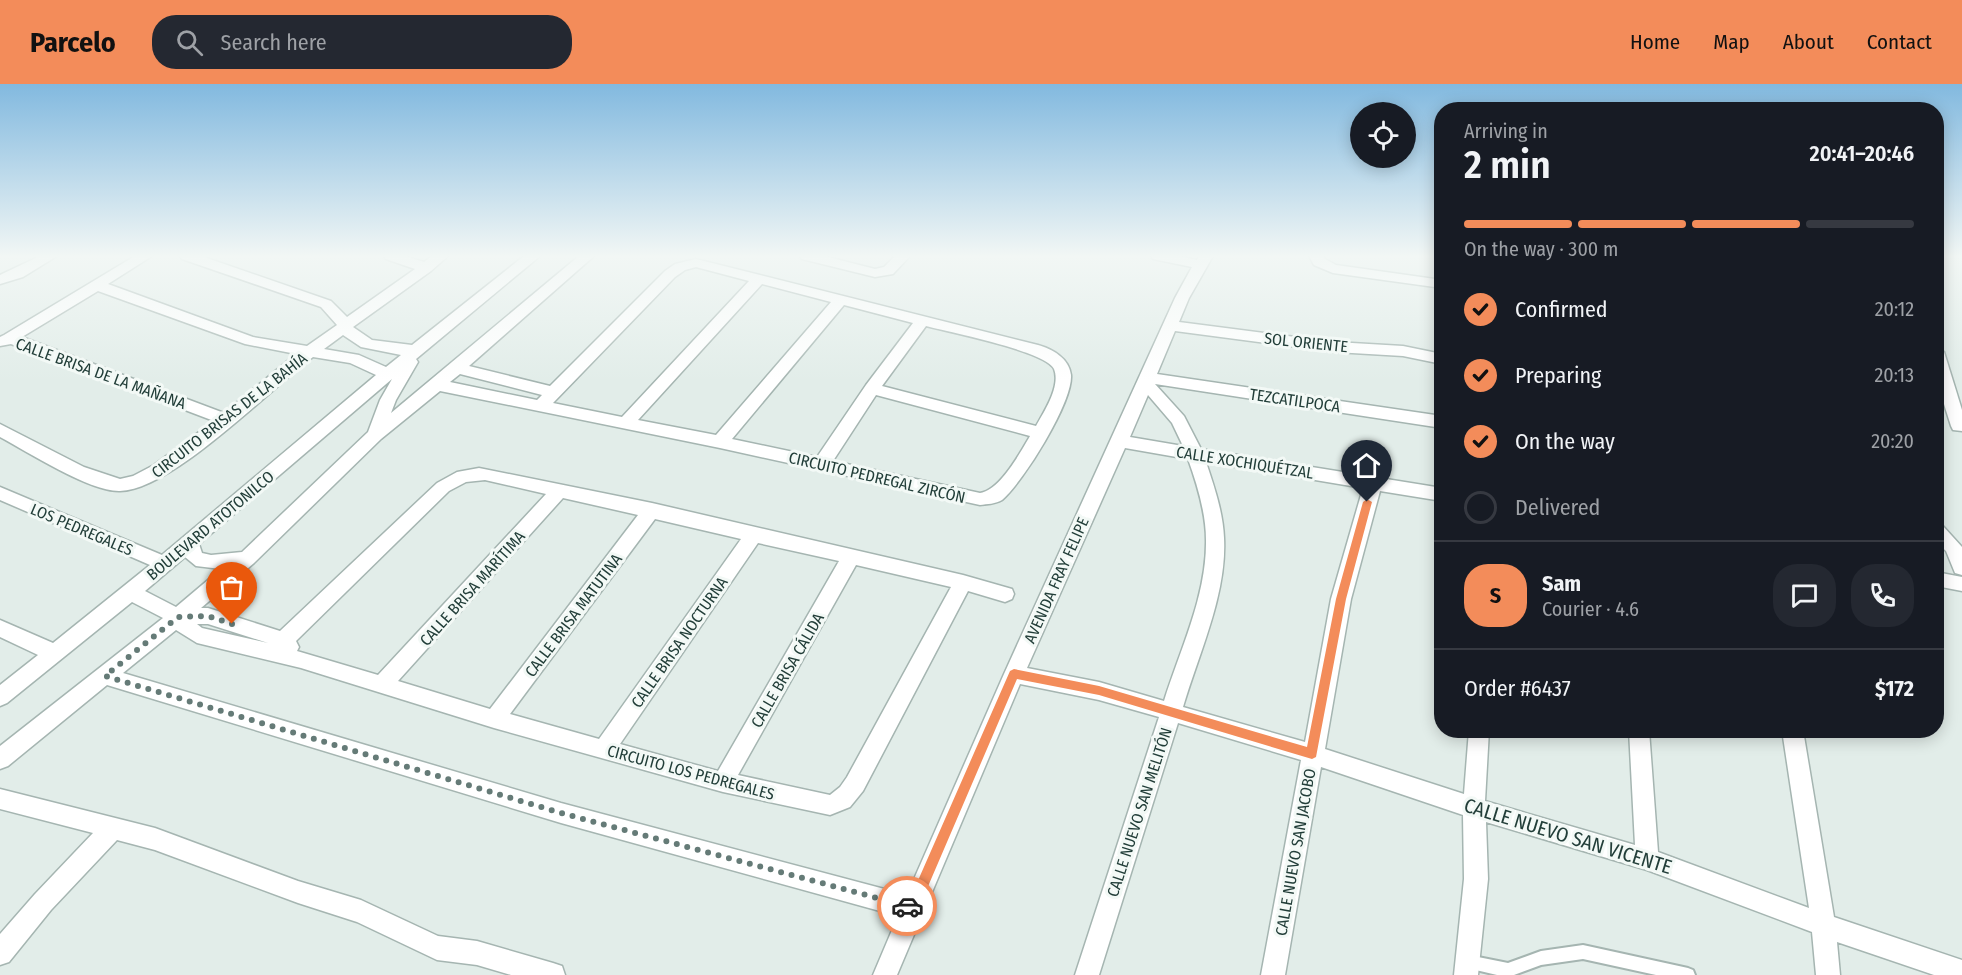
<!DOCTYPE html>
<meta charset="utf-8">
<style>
body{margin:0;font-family:"Fira Sans Condensed",sans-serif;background:#242831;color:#f1f3f6;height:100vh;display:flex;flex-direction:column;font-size:22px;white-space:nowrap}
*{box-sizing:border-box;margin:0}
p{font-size:20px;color:#9ea1a6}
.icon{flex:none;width:33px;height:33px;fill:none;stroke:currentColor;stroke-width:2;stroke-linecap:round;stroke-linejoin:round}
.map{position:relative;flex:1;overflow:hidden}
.details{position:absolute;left:1434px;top:18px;width:510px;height:636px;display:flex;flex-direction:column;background:#171b24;border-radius:24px;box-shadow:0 3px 15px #0003}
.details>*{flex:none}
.tools{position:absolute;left:1350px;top:18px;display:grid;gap:12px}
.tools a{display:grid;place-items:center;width:66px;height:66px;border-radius:50%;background:#171b24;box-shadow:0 3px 15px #0003;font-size:30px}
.pin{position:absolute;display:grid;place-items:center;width:51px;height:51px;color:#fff;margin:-62px -26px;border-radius:50% 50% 50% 0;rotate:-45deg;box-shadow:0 0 6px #0007}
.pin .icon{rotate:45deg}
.courier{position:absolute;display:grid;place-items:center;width:60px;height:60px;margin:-30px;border:4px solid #f38c5a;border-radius:50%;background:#fff;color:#222;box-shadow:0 2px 8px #0007}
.overview em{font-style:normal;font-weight:600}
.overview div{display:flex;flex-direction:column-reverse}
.overview{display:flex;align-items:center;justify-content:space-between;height:102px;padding:0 30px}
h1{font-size:39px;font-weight:600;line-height:45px}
.bar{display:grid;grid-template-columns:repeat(4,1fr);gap:9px 6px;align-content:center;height:72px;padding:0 30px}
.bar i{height:8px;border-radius:4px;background:#363941}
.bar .active{background:#f38c5a}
.bar p{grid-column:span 4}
.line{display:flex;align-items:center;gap:15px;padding:0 30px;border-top:2px solid #363941}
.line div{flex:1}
.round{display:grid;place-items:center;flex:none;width:63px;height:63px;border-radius:24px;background:#242831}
ol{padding:0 30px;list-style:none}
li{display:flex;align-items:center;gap:18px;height:66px}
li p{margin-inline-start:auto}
li .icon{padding:6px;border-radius:50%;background:#f38c5a;color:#111;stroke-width:4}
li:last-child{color:#9ea1a6}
li i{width:33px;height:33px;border:3px solid #363941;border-radius:50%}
header{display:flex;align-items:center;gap:36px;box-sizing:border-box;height:84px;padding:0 30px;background:#f38c5a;color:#111}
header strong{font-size:28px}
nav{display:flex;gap:33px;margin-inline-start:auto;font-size:21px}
.search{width:420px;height:54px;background:#242831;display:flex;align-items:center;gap:15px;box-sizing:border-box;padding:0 21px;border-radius:24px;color:#9ea1a6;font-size:22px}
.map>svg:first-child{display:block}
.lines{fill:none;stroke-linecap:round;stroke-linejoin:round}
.service-casing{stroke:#a5b5b1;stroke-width:4}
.minor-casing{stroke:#a5b5b1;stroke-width:3}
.service{fill:#fff;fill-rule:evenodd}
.minor{fill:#fff;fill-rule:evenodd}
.route{fill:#f38c5a}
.done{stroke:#657b77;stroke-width:6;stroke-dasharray:0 10.8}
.labels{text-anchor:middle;stroke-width:6;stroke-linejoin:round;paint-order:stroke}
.street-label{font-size:16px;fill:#223e39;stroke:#f3f9f6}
.near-street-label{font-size:20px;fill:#223e39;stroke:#f3f9f6}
</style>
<header>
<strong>Parcelo</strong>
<div class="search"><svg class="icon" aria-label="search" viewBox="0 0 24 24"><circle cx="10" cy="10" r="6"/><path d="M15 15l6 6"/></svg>Search here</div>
<nav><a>Home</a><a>Map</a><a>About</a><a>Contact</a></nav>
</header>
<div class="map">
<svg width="1962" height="891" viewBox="0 0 1962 891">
<rect width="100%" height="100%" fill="#e2ede9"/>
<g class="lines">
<!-- service casing -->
<g class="service-casing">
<polygon id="service" points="1583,861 1688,884 1693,886 1695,891 1656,891 1583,875 1541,881 1514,891 1497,891 1463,883 1461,878 1463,873 1468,871 1508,879 1541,867"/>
</g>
<!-- minor casing -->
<g class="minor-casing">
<g id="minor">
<polygon points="40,172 57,172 23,193 0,200 0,191"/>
<path d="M135,172H152L108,200L253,253L307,262L337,241L321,223L182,175L180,172H201L331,217L347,233L415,185L386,175L384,172H405L424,178L432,172H448L431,187L353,243L372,256L412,261L524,172H540L416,275L418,278L396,316L391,329L579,172H594L469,282L550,302L665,187L675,180L696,175L1038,261C1052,265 1069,274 1071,291C1073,318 1023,398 1002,416C996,420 987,420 980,421L720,364L440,307L381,355L254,479L201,524H208L280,547L437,399L457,388L479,384L652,419L963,491L1012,505L1014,510L1012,515L1005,518L968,507L863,707L850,723L830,731L723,708L494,644L301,584L197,559L176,546L123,589L561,719L907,811L1004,590L1175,214L1192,183L1153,175L1151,172H1178L1197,176L1199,172H1213L1189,214L1179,238L1335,258L1403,262L1442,270V280L1403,272L1335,268L1175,247L1157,290L1442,332V344L1155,300L1184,332L1201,365L1442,404V417L1380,407L1351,515L1325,665L1464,710L1469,646H1489L1485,717L1635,761L1629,646H1649L1658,768L1809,824L1782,646H1803L1834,833L1962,876V891H1934L1837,858L1840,891H1816L1812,848L1647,786L1486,738L1488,795L1478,891H1454L1464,795L1463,731L1321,683L1285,891H1261L1301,676L1178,639L1099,891H1075L1159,633L1099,616L1020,600L897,891H873L898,832L561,739L107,601L8,682L0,685V662L163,534L132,518L7,619L0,622V601L38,571L0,553V536L53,559L150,481L0,416V403L162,471L376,291L350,279L313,273C269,306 172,406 120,407C90,408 28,368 0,353V340L84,383L120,395L133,392L154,381L214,337L11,260L0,262V253L4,251ZM696,183L749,197L622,333L553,319L675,193L685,186ZM762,200L831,218L716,351L638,336ZM98,207L245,260L296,270L224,329L22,253ZM844,221L913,239L866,301L817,373L732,355ZM926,242C948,248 1046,267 1054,285C1061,302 1044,328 1036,342L882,302ZM343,251L361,263L401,271L386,283L359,271L324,265ZM460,290L542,311L537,316L450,298ZM392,295L380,316L368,348L242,468L211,471L202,469L199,460ZM876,311L1030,352C1020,369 1000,406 980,409L833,377ZM1148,311L1172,339L1183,362L1130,353ZM1125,364L1188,375C1197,400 1206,429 1206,456C1207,511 1180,566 1164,617L1099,598L1027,584ZM1206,378L1363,404L1331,515L1305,658L1183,623C1199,569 1227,510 1224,454C1223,428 1214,402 1206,378ZM485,396L546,410L378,591L297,567L299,563L296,557L449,407L466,398ZM563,414L638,431L490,625L398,597ZM655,435L741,455L599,655L510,630ZM758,459L839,477L718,687L620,660ZM185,473L196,482L221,485L176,523L145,507ZM856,481L951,503L847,693L840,703L830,711L738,691ZM197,540H208L268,559L202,544Z"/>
<polygon points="800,172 824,172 875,185 884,183 895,172 910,172 893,190 875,193 802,175"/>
<polygon points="1309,172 1323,172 1325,175 1336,181 1442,196 1442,204 1333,189 1314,181"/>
<polygon points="1936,263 1944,268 1962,326 1962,347 1953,346 1951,342 1936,295"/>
<polygon points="1936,439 1942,441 1962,463 1962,491 1955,489 1946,467 1936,458"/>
<polygon points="1936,488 1962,493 1962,507 1936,502"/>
<polygon points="0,705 155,744 298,797 361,816 438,852 477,857 553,879 562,882 565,891 511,891 477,881 437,876 357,838 298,819 155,766 117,756 51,826 9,878 0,881 0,850 35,810 93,749 0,725"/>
</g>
</g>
<!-- service -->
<use href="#service" class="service"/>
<!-- minor -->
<use href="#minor" class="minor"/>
</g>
<!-- sky -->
<linearGradient id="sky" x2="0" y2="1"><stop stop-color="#82b9df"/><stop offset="0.58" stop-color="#f2f7f5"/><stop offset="1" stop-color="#f2f7f5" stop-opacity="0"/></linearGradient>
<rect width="1962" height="297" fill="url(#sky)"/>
<!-- route -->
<polygon class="route" points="1367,415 1372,418 1346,515 1316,673 1312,675 1099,611 1017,595 917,828 912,830 902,827 901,822 902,818 909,817 1010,587 1014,585 1099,602 1307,663 1336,515 1363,418"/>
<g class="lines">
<!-- done -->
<polyline class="done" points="232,540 208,532 178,533 105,592 561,729 907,822"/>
</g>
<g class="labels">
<!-- street labels -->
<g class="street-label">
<text transform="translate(1306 258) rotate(6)" y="6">SOL ORIENTE</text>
<text transform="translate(101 289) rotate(20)" y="6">CALLE BRISA DE LA MAÑANA</text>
<text transform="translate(1295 316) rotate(8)" y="6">TEZCATILPOCA</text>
<text transform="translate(229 331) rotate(-38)" y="6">CIRCUITO BRISAS DE LA BAHÍA</text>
<text transform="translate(1245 378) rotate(9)" y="6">CALLE XOCHIQUÉTZAL</text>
<text transform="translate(877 393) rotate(13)" y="6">CIRCUITO PEDREGAL ZIRCÓN</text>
<text transform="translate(210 441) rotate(-40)" y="6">BOULEVARD ATOTONILCO</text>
<text transform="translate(82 445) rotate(23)" y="6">LOS PEDREGALES</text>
<text transform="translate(1056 496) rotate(-66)" y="6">AVENIDA FRAY FELIPE</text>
<text transform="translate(472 504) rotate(-48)" y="6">CALLE BRISA MARÍTIMA</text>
<text transform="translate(573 531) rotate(-53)" y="6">CALLE BRISA MATUTINA</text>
<text transform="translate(679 558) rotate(-55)" y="6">CALLE BRISA NOCTURNA</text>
<text transform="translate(787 586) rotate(-60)" y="6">CALLE BRISA CÁLIDA</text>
<text transform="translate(691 688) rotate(15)" y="6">CIRCUITO LOS PEDREGALES</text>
<text transform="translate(1139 728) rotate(-72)" y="6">CALLE NUEVO SAN MELITÓN</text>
<text transform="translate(1295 768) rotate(-80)" y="6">CALLE NUEVO SAN JACOBO</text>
</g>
<!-- near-street labels -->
<g class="near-street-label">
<text transform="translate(1568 752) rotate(17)" y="7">CALLE NUEVO SAN VICENTE</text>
</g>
</g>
</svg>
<div class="tools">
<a><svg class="icon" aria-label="locate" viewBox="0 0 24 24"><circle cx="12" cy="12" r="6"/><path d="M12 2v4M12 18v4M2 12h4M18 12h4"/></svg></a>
</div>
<div class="pin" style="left:232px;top:540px;background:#ea580c"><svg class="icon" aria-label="bag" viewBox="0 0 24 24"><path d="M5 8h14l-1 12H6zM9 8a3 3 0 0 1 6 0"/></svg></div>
<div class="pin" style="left:1367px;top:418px;background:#1f2937"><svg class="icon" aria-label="home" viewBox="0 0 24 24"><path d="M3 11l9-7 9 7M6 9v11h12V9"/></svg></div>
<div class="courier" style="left:907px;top:822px"><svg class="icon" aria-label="car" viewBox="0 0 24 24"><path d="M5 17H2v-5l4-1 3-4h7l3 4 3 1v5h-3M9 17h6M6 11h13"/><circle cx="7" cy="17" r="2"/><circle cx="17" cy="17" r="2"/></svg></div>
<section class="details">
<div class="overview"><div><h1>2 min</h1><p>Arriving in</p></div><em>20:41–20:46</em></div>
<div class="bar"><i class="active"></i><i class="active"></i><i class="active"></i><i></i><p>On the way · 300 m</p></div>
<ol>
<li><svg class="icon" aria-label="check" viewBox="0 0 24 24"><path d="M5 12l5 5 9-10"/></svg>Confirmed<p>20:12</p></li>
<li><svg class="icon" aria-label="check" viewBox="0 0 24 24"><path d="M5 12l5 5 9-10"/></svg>Preparing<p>20:13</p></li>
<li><svg class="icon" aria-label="check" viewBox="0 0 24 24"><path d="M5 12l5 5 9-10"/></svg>On the way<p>20:20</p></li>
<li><i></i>Delivered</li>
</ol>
<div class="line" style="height:108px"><b class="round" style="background:#f38c5a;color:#111">S</b><div><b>Sam</b><p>Courier · 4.6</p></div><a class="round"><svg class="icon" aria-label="chat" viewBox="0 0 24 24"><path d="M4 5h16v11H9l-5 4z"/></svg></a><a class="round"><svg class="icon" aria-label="phone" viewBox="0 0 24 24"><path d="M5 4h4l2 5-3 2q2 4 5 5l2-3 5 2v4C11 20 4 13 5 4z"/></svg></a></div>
<div class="line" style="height:78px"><div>Order #6437</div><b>$172</b></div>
</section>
</div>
